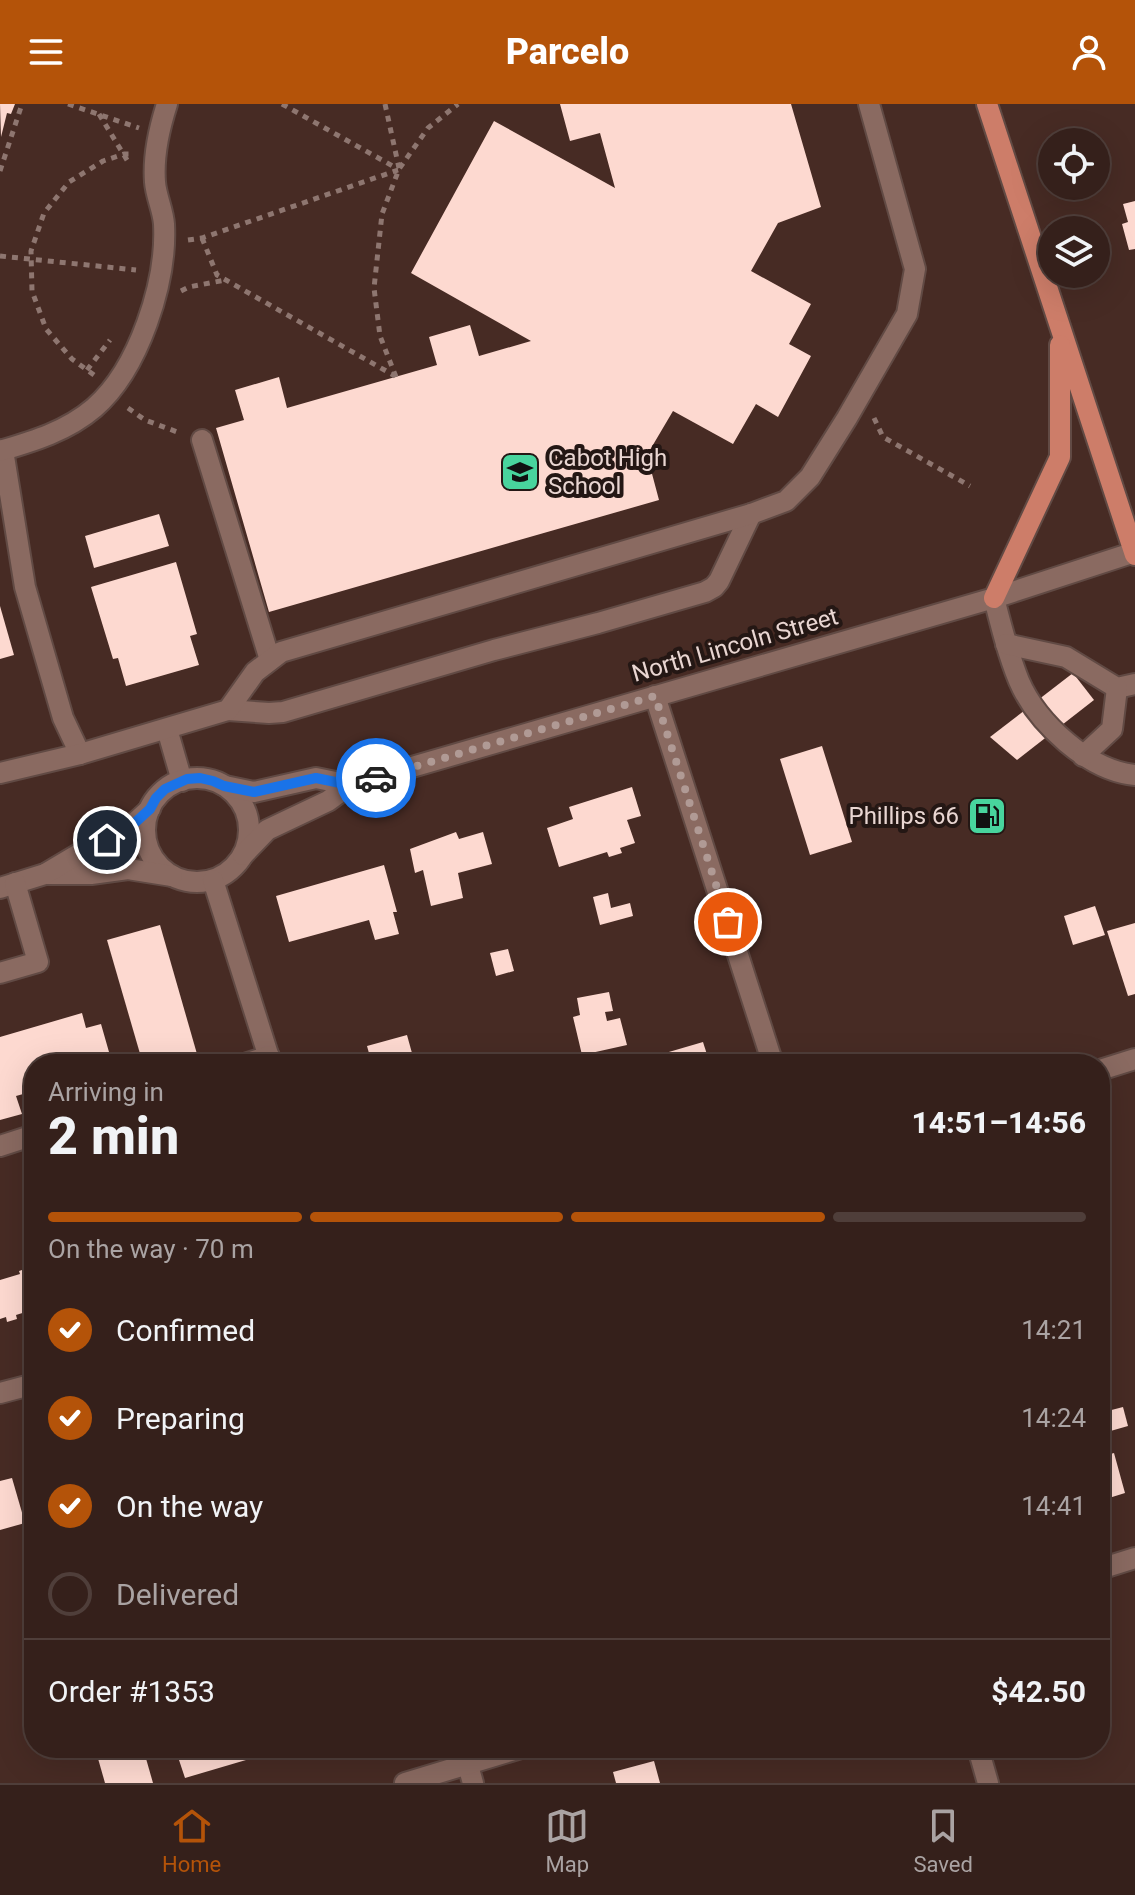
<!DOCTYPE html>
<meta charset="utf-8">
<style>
body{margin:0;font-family:Roboto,sans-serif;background:#3d2824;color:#f1f3f6;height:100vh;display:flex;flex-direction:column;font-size:30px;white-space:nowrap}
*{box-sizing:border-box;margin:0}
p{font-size:26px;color:#aaa3a3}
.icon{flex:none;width:44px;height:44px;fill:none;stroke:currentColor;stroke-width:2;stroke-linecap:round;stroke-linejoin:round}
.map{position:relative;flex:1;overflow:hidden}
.side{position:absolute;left:24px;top:950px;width:1086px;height:704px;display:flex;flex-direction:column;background:#35201b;border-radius:32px;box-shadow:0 8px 32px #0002,0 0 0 2px #4f3e3a}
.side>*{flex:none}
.fabs{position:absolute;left:1038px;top:24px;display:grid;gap:16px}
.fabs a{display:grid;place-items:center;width:72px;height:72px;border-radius:50%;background:#35201b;box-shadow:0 8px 32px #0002,0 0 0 2px #4f3e3a;font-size:40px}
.pin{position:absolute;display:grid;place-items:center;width:68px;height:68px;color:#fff;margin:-34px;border:4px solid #fff;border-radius:50%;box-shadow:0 2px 8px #0007}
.courier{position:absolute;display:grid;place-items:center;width:80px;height:80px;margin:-40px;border:6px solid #1a73e8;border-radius:50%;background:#fff;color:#222;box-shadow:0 2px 10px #0007}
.headline em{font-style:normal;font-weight:800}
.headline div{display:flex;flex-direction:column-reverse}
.headline{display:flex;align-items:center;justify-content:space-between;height:136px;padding:0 24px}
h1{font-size:52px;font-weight:800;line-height:60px}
.bar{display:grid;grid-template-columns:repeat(4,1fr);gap:12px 8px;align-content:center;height:96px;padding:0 24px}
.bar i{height:10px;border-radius:6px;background:#4f3e3a}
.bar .on{background:#b45309}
.bar p{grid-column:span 4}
.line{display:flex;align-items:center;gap:20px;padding:0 24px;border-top:2px solid #4f3e3a}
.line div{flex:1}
ol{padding:0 24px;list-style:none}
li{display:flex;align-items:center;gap:24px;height:88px}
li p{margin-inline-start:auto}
li .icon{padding:8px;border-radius:50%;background:#b45309;color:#fff;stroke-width:4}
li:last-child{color:#aaa3a3}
li i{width:44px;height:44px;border:4px solid #4f3e3a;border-radius:50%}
header{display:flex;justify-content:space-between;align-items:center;height:104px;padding:0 24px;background:#b45309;color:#fff;font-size:36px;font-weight:800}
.tabs{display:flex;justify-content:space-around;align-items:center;height:112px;border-top:2px solid #4f3e3a;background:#35201b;font-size:22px;color:#aaa3a3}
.tabs a{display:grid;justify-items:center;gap:4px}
.tabs .on{color:#b45309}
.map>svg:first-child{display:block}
.building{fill:#fdd9d0}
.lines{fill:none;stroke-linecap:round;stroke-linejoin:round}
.minor-casing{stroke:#614a44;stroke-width:24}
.major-casing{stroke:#614a44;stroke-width:24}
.path{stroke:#8e7670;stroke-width:5;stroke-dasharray:6 6;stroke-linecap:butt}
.minor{stroke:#8a6a61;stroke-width:20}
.major{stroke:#cd7d69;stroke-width:20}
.done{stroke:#b09a95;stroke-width:8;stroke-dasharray:0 14.4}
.route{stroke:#1a73e8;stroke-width:10}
.labels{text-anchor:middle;stroke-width:8;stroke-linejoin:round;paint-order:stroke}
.poi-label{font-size:24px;fill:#e9d6d2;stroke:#241714;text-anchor:start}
.street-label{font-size:24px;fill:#e9d6d2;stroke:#241714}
</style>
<header><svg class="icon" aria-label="menu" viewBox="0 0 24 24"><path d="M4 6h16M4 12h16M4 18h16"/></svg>Parcelo<svg class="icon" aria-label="person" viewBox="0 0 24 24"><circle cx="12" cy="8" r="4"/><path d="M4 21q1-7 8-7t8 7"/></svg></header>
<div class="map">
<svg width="1135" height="1679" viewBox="0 0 1135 1679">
<rect width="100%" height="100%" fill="#472b24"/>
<!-- building -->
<g class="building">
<polygon points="0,0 15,0 11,10 7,9 1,33"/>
<polygon points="560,0 791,0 821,103 778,119 751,167 811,200 789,240 811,252 778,313 756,300 733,340 673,307 647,351 659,396 269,508 216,324 244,316 235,286 279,273 287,304 437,261 429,233 470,221 479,252 531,237 411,169 494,17 615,84 600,29 570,37"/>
<polygon points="1135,97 1135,145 1129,146 1122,120 1128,118 1123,100"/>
<polygon points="159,410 169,442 94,464 85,432"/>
<polygon points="176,458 197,530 190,532 199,561 126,582 118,554 113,555 91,483"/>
<polygon points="0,502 14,551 0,555"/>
<polygon points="1073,569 1094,596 1017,656 990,633"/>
<polygon points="822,642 852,738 810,751 780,655"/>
<polygon points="632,683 641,712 627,716 635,739 620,744 622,749 609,753 607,748 559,763 547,724 573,715 569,703"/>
<polygon points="456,728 459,735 483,728 492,760 458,769 463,794 431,802 423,766 415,769 410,745"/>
<polygon points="384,761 397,808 393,808 399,830 375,836 369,816 289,838 276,792"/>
<polygon points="608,789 611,804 630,799 633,812 600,821 593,793"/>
<polygon points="1095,802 1105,831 1073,841 1064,812"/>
<polygon points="1135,819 1135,890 1128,892 1107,827"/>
<polygon points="160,821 199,957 190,960 143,960 107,836"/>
<polygon points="508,845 514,867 496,872 490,849"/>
<polygon points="609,888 613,907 605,908 607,917 620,914 627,941 582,951 573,913 580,911 577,894"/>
<polygon points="82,909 86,924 101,920 109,948 95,952 97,960 34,960 34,987 16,992 22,1010 0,1016 0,933"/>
<polygon points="407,931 415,960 372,960 367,942"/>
<polygon points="703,938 710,960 639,960 638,957"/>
<polygon points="34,1162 34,1187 27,1189 32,1206 16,1211 17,1215 7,1218 6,1213 0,1215 0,1176 20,1170 19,1167"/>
<polygon points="1123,1303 1128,1322 1100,1330 1100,1309"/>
<polygon points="1114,1349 1125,1389 1109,1394 1111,1400 1100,1403 1100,1353"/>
<polygon points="12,1374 25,1419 0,1426 0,1377"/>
<polygon points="95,1644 143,1644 153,1679 105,1679"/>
<polygon points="175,1644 243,1644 246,1656 185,1674"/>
<polygon points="654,1657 660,1679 616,1679 613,1668"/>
</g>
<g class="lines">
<!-- minor casing -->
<g class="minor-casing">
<g id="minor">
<polyline points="202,336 270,556"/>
<polyline points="3,346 25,483 63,614 80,650"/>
<path d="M0,347C34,337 67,327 94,304C139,265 167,178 164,120C163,106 156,92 155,78C153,52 159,25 167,0"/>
<path d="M994,494C1001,522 1008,550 1019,577C1037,619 1089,667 1135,671"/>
<polyline points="1006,540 1066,553 1117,584 1135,580"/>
<polyline points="655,592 773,960"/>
<polyline points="228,606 269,609 283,608 494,546 598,519 705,488 714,483 719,477 751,410"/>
<polyline points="167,625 182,677"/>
<polyline points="1083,652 1112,625 1117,584"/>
<polyline points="0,669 80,650 228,606 255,568 281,548 751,410 786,397 810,373 847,314 907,210 915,165 869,0"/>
<circle cx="197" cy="726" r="52"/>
<polyline points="225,682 254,688 316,674 350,681"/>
<polyline points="243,751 267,726 328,697 350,681 994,494 1135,448"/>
<polyline points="45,770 91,770 128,765 172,772"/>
<polyline points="213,776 271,960"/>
<polyline points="0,784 45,770 82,748 127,726 150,705"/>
<polyline points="0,869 38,858 15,779"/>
<polyline points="245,960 269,952"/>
<polyline points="1100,966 1135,955"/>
<polyline points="0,1042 34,1031"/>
<polyline points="0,1289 34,1280"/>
<polyline points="1100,1465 1135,1454"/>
<polyline points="463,1644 473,1679"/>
<polyline points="978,1644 988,1679"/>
<polyline points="405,1679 521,1644"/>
</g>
</g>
<!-- major casing -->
<g class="major-casing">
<g id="major">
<polyline points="987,0 1135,451"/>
<polyline points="994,494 1060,353 1060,241"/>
</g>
</g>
<!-- path -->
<g class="path">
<polyline points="68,0 139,24"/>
<polyline points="282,0 398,65"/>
<polyline points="385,0 399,64"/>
<polyline points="99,10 130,61"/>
<polyline points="0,67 22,0"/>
<polyline points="202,134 217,171 395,272"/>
<polyline points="188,136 202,134 398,66"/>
<polyline points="0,152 136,166"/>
<polyline points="181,187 189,183 225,176"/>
<polyline points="87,266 110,236"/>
<polyline points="94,271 72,255 46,225 32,187 31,147 44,109 69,78 103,57 124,50 132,50"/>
<polyline points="396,273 380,232 374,184 382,110 399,65 428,24 458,0"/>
<polyline points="128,304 145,316 180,329"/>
<polyline points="874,314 883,333 970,382"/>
</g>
<!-- minor -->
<use href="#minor" class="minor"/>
<!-- major -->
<use href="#major" class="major"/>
</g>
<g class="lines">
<!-- done -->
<polyline class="done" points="376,674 655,592 728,818"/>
<!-- route -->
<polyline class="route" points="107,736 127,726 150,705 156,694 165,685 187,675 200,674 213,677 224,682 254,688 316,674 350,681 376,674"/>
</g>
<!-- icons -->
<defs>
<g id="school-square" transform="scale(2)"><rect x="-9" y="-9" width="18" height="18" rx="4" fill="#48d49d" stroke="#241714"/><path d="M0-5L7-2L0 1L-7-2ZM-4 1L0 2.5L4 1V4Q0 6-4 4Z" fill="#111"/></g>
<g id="fuel-square" transform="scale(2)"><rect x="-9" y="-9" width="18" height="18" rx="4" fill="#48d49d" stroke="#241714"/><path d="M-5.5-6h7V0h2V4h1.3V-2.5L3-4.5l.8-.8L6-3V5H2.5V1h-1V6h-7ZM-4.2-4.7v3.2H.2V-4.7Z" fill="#111"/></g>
</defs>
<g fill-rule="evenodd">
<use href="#school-square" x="520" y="368"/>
<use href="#fuel-square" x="987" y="712"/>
</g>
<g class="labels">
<!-- poi labels -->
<g class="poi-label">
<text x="548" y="362">Cabot High<tspan x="548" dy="28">School</tspan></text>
<text x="959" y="720" text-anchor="end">Phillips 66</text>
</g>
<!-- street labels -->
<g class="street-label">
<text transform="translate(735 541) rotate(-16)" y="8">North Lincoln Street</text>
</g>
</g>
</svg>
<div class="fabs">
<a><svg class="icon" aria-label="locate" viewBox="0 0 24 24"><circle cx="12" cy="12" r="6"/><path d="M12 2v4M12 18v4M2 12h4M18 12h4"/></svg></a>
<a><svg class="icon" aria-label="layers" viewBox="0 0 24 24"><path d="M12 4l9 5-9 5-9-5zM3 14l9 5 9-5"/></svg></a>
</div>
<div class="pin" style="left:728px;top:818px;background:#ea580c"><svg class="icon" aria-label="bag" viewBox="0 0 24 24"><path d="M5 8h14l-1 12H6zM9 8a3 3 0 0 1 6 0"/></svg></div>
<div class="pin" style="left:107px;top:736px;background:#1f2937"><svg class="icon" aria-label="home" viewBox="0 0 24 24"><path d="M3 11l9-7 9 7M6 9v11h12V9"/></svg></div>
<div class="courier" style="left:376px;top:674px"><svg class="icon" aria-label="car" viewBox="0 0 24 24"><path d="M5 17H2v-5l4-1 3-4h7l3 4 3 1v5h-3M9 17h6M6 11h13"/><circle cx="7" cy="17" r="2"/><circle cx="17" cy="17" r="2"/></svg></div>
<section class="side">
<div class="headline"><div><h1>2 min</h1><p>Arriving in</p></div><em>14:51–14:56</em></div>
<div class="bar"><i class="on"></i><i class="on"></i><i class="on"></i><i></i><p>On the way · 70 m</p></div>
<ol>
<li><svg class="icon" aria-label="check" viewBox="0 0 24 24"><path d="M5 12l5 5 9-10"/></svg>Confirmed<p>14:21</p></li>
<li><svg class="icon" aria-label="check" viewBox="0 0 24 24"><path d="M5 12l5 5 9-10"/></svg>Preparing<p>14:24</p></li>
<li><svg class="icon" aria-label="check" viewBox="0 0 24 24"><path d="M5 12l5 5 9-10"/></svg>On the way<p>14:41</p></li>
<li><i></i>Delivered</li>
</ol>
<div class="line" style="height:104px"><div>Order #1353</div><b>$42.50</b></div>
</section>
</div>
<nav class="tabs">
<a class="on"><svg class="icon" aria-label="home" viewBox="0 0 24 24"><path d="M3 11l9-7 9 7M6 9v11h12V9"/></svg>Home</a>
<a><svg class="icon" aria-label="map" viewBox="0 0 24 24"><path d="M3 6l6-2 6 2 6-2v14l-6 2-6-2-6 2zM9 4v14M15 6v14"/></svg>Map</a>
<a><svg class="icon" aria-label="saved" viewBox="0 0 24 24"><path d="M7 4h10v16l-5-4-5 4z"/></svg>Saved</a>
</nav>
